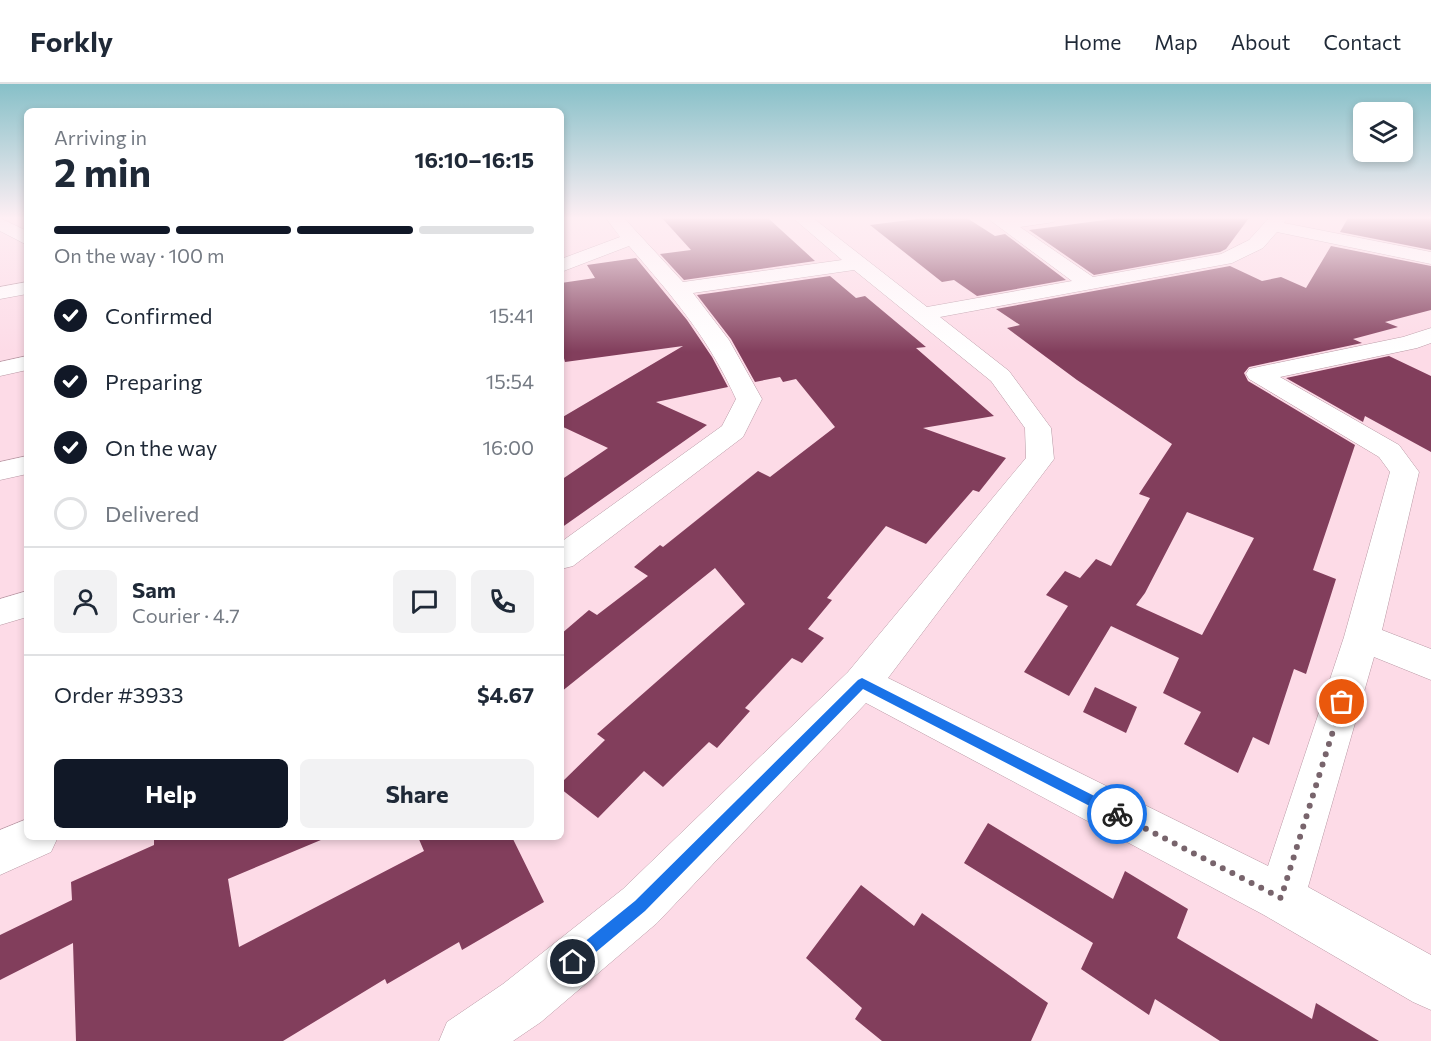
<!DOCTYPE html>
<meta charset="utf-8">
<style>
body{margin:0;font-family:Commissioner,sans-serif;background:#f2f2f3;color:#1f2937;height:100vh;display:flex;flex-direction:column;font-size:22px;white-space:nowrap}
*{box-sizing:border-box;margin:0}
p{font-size:20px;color:#747a83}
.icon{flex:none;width:33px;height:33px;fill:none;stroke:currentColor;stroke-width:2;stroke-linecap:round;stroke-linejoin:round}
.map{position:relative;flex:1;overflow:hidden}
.side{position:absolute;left:24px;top:24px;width:540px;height:732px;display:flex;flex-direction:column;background:#fff;border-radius:9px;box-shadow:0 3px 9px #0003}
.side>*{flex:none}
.tools{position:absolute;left:1353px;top:18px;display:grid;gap:12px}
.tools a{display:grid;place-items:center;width:60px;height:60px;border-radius:9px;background:#fff;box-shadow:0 3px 9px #0003;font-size:30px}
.pin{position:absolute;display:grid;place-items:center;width:51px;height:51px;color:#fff;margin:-26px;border:3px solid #fff;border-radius:50%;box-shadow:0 2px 6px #0007}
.courier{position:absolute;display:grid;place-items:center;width:60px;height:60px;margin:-30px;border:4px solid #1a73e8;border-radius:50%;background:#fff;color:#222;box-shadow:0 2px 8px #0007}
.head em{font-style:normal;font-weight:700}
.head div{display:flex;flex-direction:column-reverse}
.head{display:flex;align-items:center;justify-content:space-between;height:102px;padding:0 30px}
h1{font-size:39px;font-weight:700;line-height:45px}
.bar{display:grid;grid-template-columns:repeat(4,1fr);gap:9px 6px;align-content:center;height:72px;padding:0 30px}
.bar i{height:8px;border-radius:4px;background:#e0e1e3}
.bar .current{background:#111827}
.bar p{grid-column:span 4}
.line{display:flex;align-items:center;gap:15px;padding:0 30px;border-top:2px solid #e0e1e3}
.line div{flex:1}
.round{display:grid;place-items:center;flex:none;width:63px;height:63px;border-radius:9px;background:#f2f2f3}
ol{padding:0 30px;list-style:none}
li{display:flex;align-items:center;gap:18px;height:66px}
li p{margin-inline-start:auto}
li .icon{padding:6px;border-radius:50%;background:#111827;color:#fff;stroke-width:4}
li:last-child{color:#747a83}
li i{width:33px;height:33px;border:3px solid #e0e1e3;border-radius:50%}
.action{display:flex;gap:12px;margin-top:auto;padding:12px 30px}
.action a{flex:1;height:69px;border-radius:9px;background:#111827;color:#fff;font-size:24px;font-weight:700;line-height:69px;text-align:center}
.action a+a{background:#f2f2f3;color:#1f2937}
header{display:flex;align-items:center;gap:36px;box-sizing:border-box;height:84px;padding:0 30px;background:#fff;border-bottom:2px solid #e0e1e3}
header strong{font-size:28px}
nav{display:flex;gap:33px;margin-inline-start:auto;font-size:21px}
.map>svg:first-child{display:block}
.building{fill:#823e5c;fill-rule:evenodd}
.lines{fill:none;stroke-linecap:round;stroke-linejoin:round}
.minor-casing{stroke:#b898a4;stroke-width:1}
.minor{fill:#fff;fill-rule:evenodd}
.route{fill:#1a73e8}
.done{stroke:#78646c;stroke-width:6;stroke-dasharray:0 10.8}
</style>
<header>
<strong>Forkly</strong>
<nav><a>Home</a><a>Map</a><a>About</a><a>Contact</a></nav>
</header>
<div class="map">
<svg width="1431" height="957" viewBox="0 0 1431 957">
<rect width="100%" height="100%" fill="#fddbe7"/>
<!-- building -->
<g class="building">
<polygon points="662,134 768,134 815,177 684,196 660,170 691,166"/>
<polygon points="925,134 967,134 995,152 1005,150 1066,196 977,212 954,196 942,198 870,141"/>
<polygon points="1120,134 1249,134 1226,165 1220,168 1094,191 1029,146"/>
<polygon points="1348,134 1431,134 1431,166 1340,148"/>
<path d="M1331,162L1431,182V226L1385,238L1398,243L1353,255L1362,259L1249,283L1244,289L1248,297L1355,361L1313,486L1336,495L1306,590L1294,585L1269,661L1253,653L1238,689L1184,660L1201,628L1163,609L1179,574L1111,542L1069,612L1024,588L1068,522L1046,511L1065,487L1080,494L1096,475L1111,482L1150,414L1139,410L1172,360L1077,296L1007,244L1020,241L996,225L1230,182L1262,197L1281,193L1306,204ZM1187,428L1254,454L1202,551L1136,521L1145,509Z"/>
<polygon points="636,174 687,236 712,273 728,303 656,318 707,341 561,444 561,396 608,364 561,342 561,334 683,262 565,278 561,263 561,199 595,194 587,181"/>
<polygon points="830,192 856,214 865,212 926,263 916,264 994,332 923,344 1006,374 979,408 973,406 926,460 886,442 827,514 832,516 808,545 824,554 802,579 792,574 745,624 750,627 717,664 709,658 663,703 644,687 598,734 561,705 561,699 605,656 597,650 745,520 715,484 561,608 561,550 589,526 597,531 648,492 634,483 660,461 663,463 758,387 770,393 835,343 796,295 783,298 780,293 755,298 731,255 697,211"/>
<polygon points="1389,272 1431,292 1431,368 1365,332 1363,338 1286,294"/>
<polygon points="1095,603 1137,623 1126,649 1083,628"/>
<polygon points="988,739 1113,815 1125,787 1188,825 1177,854 1312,935 1316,919 1379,957 1220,957 1155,915 1149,931 1081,885 1093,859 964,779"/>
<polygon points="154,753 328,753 228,795 239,863 424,767 418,753 512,753 544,818 462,866 459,858 387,900 385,895 283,957 76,957 73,859 0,896 0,851 72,816 71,798 154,761"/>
<polygon points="861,801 914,842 922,829 1048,919 1031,957 882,957 855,935 862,924 806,874"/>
</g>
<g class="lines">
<!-- minor casing -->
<g class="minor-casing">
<g id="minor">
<polygon points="0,134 27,147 27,161 0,147"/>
<path d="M606,134H624L683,198L842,176L793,134H813L927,223L1072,197L987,134H1057L1054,138L1020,143L1093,193L1221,170L1249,156L1269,134H1287L1284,139L1431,168V180L1277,148L1263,164L1232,179L940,233L1009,287L1051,344L1054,375L888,594L1268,782L1344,553L1390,388L1379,373L1249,295L1246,290L1249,285L1258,283L1403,253L1431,244V259L1417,264L1280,293L1399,361L1419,388L1382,546L1431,565V596L1374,573L1308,803L1431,871V926L1413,918L1264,831L866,619L657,839L541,938L513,957H439L447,938L503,900L623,805L848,588L1026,374L1025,344L991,297L854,186L693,209L729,256L762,315L743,353L573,482L561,485V458L722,342L736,315C708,253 673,213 629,162L561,188V175L620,153Z"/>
<polygon points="27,198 27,210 0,215 0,203"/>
<polygon points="27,272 27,286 0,292 0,278"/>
<polygon points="27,372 27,390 0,396 0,378"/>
<polygon points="27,507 27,533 0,541 0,515"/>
<polygon points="27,735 27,753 58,753 51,768 0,791 0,746"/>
</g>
</g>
<!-- minor -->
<use href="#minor" class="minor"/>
</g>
<!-- sky -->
<linearGradient id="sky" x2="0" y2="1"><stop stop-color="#87c0c8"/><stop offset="0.5" stop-color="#feeff4"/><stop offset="1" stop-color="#feeff4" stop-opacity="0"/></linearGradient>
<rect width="1431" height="268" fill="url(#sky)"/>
<!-- route -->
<polygon class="route" points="862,594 1122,726 1124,730 1122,734 1113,734 863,605 645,827 578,883 573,885 567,883 565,878 567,872 635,817 858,596"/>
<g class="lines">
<!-- done -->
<polyline class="done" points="1117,730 1281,814 1342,618"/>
</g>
</svg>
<div class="tools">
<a><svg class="icon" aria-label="layers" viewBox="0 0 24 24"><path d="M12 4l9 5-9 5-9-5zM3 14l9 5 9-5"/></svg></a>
</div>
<div class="pin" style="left:1342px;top:618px;background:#ea580c"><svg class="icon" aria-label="bag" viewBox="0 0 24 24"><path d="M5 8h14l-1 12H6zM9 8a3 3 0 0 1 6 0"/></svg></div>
<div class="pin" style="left:573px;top:878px;background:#1f2937"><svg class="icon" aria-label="home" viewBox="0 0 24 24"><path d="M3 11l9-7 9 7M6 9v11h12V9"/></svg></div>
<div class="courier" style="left:1117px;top:730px"><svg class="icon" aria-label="bike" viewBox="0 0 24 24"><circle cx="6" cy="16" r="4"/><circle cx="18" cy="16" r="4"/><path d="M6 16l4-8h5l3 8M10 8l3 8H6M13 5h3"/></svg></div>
<section class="side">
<div class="head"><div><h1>2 min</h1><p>Arriving in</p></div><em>16:10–16:15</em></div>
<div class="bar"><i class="current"></i><i class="current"></i><i class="current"></i><i></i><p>On the way · 100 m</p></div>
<ol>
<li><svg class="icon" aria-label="check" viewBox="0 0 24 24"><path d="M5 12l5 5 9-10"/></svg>Confirmed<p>15:41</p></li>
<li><svg class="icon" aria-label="check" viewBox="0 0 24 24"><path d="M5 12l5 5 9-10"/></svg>Preparing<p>15:54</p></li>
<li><svg class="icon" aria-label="check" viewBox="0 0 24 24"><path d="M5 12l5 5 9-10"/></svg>On the way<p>16:00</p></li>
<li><i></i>Delivered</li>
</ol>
<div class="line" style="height:108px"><a class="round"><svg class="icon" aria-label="person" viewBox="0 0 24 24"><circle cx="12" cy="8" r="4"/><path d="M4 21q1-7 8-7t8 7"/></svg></a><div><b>Sam</b><p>Courier · 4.7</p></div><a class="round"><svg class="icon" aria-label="chat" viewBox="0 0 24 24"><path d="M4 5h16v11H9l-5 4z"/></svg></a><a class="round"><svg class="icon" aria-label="phone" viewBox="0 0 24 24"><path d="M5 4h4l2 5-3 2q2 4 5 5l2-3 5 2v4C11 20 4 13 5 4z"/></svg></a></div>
<div class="line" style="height:78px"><div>Order #3933</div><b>$4.67</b></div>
<div class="action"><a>Help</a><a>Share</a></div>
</section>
</div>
